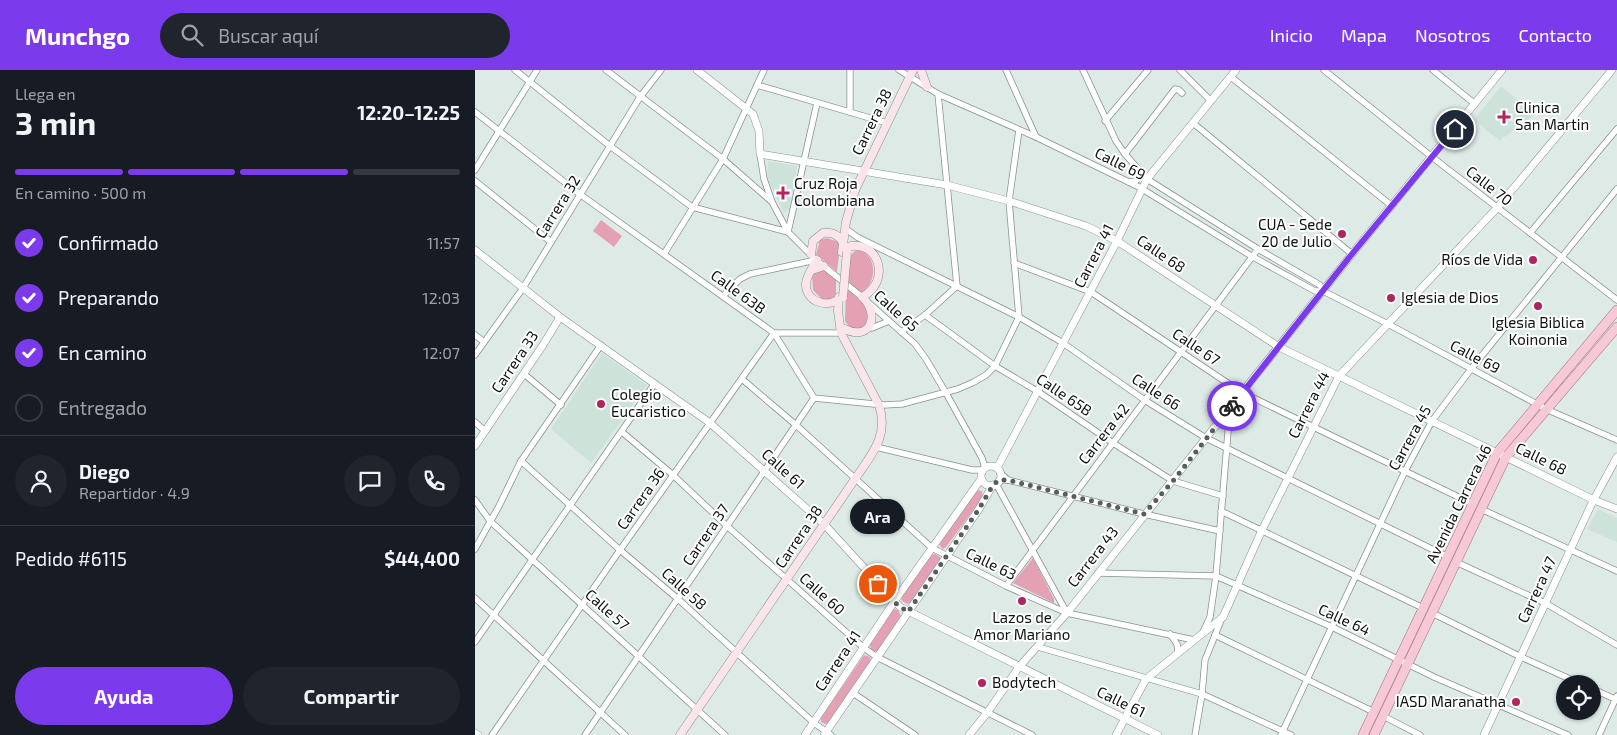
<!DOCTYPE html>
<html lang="es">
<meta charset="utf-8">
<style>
body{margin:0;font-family:"Exo 2",sans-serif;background:#20242c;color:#f1f3f6;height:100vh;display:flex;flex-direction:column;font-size:19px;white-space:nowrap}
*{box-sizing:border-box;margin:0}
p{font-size:16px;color:#9ea1a6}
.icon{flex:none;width:28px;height:28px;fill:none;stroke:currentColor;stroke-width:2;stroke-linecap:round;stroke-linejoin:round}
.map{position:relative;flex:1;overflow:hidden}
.side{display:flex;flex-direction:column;background:#171b24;width:475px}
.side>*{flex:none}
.fabs{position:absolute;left:1081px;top:605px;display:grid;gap:10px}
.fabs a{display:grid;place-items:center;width:45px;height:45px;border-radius:50%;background:#171b24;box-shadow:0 1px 4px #0004;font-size:25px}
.pin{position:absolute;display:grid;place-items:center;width:42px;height:42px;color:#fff;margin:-21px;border:2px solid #fff;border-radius:50%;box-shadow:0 1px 5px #0007}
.courier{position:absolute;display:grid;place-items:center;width:50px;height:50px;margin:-25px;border:4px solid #7c3aed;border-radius:50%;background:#fff;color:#222;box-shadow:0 1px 6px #0007}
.bubble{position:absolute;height:35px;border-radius:18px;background:#171b24;box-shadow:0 1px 4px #0004;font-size:16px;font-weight:700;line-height:35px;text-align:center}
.summary em{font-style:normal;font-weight:700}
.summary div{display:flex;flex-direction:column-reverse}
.summary{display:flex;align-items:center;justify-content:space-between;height:85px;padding:0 15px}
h1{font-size:32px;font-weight:700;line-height:38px}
.bar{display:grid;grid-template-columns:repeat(4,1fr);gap:8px 5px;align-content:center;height:60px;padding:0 15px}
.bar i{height:6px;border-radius:4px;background:#363941}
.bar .current{background:#7c3aed}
.bar p{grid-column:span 4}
.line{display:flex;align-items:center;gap:12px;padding:0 15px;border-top:1px solid #363941}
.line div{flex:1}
.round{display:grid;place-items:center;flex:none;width:52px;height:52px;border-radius:26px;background:#20242c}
ol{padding:0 15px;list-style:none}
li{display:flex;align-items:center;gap:15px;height:55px}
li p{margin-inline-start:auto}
li .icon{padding:5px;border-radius:50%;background:#7c3aed;color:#fff;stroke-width:4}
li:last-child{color:#9ea1a6}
li i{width:28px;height:28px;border:2px solid #363941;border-radius:50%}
.cta{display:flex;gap:10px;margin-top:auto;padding:10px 15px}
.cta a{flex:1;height:58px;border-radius:30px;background:#7c3aed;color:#fff;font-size:20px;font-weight:700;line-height:58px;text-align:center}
.cta a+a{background:#20242c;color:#f1f3f6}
header{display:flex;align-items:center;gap:30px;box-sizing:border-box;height:70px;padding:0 25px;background:#7c3aed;color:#fff}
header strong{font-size:24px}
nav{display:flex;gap:28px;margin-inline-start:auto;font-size:18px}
.search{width:350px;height:45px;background:#20242c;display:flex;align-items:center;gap:12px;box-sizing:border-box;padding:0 18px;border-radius:28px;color:#9ea1a6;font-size:19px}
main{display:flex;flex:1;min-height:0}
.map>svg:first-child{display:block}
.built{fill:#cde3da}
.green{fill:#e4a1b3}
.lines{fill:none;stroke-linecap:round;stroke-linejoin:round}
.minor-casing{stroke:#86928d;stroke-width:7}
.tertiary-casing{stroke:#86928d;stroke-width:8}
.secondary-casing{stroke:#86928d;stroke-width:9}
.primary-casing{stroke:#a2717e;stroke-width:10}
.minor{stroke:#fff;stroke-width:5.5}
.tertiary{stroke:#fff;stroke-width:7}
.secondary{stroke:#fbe4ea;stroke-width:8}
.primary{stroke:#f7c8d5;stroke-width:9}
.secondary-bridge-casing{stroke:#86928d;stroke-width:9;stroke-linecap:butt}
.secondary-bridge{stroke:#fbe4ea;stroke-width:8}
.done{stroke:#565e5b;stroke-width:5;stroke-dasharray:0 9}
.route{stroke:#7c3aed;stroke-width:6}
.poi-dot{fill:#b1245e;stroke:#fff;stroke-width:2}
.labels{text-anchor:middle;stroke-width:4;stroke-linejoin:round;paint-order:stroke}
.poi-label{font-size:15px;fill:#0d1210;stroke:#fff;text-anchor:start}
.street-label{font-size:15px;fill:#0d1210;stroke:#fff}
</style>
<header>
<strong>Munchgo</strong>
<div class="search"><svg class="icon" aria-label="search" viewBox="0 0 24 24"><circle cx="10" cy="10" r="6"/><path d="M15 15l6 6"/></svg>Buscar aquí</div>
<nav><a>Inicio</a><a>Mapa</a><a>Nosotros</a><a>Contacto</a></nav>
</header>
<main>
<section class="side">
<div class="summary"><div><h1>3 min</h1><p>Llega en</p></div><em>12:20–12:25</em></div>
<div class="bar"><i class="current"></i><i class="current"></i><i class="current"></i><i></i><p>En camino · 500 m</p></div>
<ol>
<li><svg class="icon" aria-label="check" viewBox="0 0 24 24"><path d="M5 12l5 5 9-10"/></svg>Confirmado<p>11:57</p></li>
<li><svg class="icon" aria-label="check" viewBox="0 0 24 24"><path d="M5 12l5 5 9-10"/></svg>Preparando<p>12:03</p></li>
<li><svg class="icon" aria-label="check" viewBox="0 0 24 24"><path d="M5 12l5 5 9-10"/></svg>En camino<p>12:07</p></li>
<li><i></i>Entregado</li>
</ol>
<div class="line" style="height:90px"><a class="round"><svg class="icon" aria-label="person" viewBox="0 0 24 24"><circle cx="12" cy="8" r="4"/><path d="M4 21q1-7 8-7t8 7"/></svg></a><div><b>Diego</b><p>Repartidor · 4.9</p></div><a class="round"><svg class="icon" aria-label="chat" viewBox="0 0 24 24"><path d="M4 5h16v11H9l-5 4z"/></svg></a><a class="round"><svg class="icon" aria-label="phone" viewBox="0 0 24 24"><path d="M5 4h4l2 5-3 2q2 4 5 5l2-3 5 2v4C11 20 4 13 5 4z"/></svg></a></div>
<div class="line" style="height:65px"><div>Pedido #6115</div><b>$44,400</b></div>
<div class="cta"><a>Ayuda</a><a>Compartir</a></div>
</section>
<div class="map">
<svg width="1142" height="665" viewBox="0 0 1142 665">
<rect width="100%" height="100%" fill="#ddeae5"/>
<!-- built -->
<g class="built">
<polygon points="1026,16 1059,43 1042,63 1038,60 1031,67 1029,66 1025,71 999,50"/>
<polygon points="293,91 322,96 315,139 309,143 292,108"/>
<polygon points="127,283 172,315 116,393 76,359"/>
<polygon points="1123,439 1142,448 1142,472 1112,459"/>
</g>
<!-- green -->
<g class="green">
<polygon points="126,150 147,166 139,177 118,161"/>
<polygon points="352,168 361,171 365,176 362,202 341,184 345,170"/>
<path d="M384,180C403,186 402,214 386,223L372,211L376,185L380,181Z"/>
<polygon points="350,199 361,210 361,224 358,230 347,229 338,220 337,204 341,200"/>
<path d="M371,218L389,234L395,247C389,258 379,265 370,251Z"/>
<polygon points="502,420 507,421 508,427 471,477 468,479 465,476 464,472"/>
<polygon points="460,484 465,487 465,491 437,532 432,534 427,531 426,527 456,485"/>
<polygon points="558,488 579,529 579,533 538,513"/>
<polygon points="419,539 423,540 426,546 403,581 399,581 396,579 395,575"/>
<polygon points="389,585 395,587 396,590 354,653 350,654 346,652 346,648"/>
</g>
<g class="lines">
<!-- minor casing -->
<g class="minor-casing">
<g id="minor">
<polyline points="40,0 135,76 217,137 313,162 342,33"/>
<polyline points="131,0 248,89 296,131"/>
<polyline points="375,0 375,42"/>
<polyline points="424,0 463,24 561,67 664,117 778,187 840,221 848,221 913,254 1071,339 1142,370"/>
<polyline points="531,0 561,67"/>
<polyline points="608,0 641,71 650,84 672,109 783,179 845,215 848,221"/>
<polyline points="705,0 736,31"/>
<polyline points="849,0 957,87 1142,230"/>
<polyline points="958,0 1000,34"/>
<polyline points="756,7 917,136"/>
<polyline points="282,15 412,53"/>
<polyline points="0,42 106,125 299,263 339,328 409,335 427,334 483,319 499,312 511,305 520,296 544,247 534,131 544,60"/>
<polyline points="630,51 673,0"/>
<polyline points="718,53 877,184"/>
<polyline points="285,84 289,109 297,132 313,162 341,190 387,227 440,274 451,289 471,323 507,388 510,398"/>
<polyline points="650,84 700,19 704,20 707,23"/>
<polyline points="0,100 62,0"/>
<polyline points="0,111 76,172"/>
<path d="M654,112C662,113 666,107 663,99"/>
<polyline points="374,161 382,167 544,247 588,273 671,331 731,368 973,487"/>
<polyline points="1055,163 1142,59"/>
<polyline points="189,184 248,89 289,0"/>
<polyline points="539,193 616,222 766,322 998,434"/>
<polyline points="248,226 265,209 275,204 341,190"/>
<polyline points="450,245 520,296 562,321 638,373 698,411 748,426"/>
<polyline points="397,258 414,251"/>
<polyline points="426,262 450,245 482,216 463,24"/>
<polyline points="0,265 9,272"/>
<polyline points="0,285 48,218 165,27 186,0"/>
<polyline points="49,304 86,335"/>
<polyline points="267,309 321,355 457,478 531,516 592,543 719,570"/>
<polyline points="0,352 10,361"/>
<polyline points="147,362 198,405 252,456 389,578 402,587 557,665"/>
<polyline points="401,377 497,400 508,400"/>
<polyline points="46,391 145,480 203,529 339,653 356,665"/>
<polyline points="525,403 533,410"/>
<polyline points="524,410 533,410 669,444 745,461"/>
<polyline points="521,414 592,543"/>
<polyline points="0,430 15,451 250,665"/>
<polyline points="1006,439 1142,501"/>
<polyline points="746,441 948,538"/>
<polyline points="0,479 24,436 46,391 126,275"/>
<polyline points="981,492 1070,533 1142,575"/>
<polyline points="623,503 741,506 857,557 959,607 1093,665"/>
<polyline points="531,516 783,179"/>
<polyline points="0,528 150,665"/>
<polyline points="957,543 1046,587 1106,614"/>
<polyline points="728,562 735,547 741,506 755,338"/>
<polyline points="695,564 702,574 703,582"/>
<polyline points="740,565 899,642"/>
<polyline points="0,572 180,313"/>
<polyline points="563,577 727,624 816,665"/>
<polyline points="1118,619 1142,630"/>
<polyline points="378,623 440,665"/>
<polyline points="908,646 945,665"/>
<polyline points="17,665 145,480 299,263 366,263"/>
<polyline points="110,665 339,328"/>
<polyline points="720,665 727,624 730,590 747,548"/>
<polyline points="806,665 930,401 957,351 996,299 1142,119"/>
<polyline points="1124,665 1142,626"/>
</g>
</g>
<!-- tertiary casing -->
<g class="tertiary-casing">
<g id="tertiary">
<polyline points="222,0 278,44 284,61 285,84 472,115 534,131 611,156 642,171 804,277 1119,430 1142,439"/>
<polyline points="0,180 85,247 235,353 349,454 425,537 683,665"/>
<polyline points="0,376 68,275 85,247"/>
<circle cx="516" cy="406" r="10"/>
<polyline points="522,398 642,171 672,109 761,0"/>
<polyline points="0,663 3,665"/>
<polyline points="330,665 421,529 506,409"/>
<polyline points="349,665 504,439 518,415"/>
<polyline points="494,665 512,643 544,597 592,543 877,184 1027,0"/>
<polyline points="641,665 671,609 748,547 787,460 864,306 1022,138 1137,0"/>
<polyline points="1009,665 1117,433 1142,387"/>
</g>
</g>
<!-- secondary casing -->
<g class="secondary-casing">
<g id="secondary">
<polyline points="446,0 452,17"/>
<path d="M372,177C404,168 417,212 387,227"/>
<polyline points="367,182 371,152 380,120 438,0"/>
<path d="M336,184L338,171L348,163C358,162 364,165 368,173"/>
<path d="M342,190C338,197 332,205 331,213C330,231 350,238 363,230"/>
<polyline points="337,200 349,196"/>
<path d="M370,259C393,271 405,248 390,230"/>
<path d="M205,665L380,409C397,384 414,366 404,335L366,263L363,241L364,227"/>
</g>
</g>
<!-- primary casing -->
<g class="primary-casing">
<g id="primary">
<polyline points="888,665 1022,383 1142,240"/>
<polyline points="899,665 1031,387 1142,257"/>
</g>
</g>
<!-- minor -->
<use href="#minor" class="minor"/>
<!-- tertiary -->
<use href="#tertiary" class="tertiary"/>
<!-- secondary -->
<use href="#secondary" class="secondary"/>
<!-- primary -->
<use href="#primary" class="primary"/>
<!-- secondary-bridge casing -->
<g class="secondary-bridge-casing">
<polyline id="secondary-bridge" points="368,227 372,182"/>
</g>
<!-- secondary-bridge -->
<use href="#secondary-bridge" class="secondary-bridge"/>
</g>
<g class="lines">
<!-- done -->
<polyline class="done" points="403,514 419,532 433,542 504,439 518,415 524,410 533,410 669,444 698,411 757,336"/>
<!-- route -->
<polyline class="route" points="757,336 877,184 980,59"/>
</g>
<!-- markers -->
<g class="poi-dot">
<path d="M1026.5 39.5h5v5h5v5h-5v5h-5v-5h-5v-5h5z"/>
<path d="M305.5 115.5h5v5h5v5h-5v5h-5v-5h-5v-5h5z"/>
<circle cx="867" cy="164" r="5"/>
<circle cx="1058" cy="190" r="5"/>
<circle cx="916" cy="228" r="5"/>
<circle cx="1063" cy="236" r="5"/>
<circle cx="126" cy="334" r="5"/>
<circle cx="547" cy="531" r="5"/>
<circle cx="507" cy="613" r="5"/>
<circle cx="1041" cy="632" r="5"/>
</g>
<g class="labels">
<!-- poi labels -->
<g class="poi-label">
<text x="1040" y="43">Clinica<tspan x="1040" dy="17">San Martin</tspan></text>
<text x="319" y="119">Cruz Roja<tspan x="319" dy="17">Colombiana</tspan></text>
<text x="857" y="160" text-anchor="end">CUA - Sede<tspan x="857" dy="17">20 de Julio</tspan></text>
<text x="1048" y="195" text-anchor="end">Ríos de Vida</text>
<text x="926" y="233">Iglesia de Dios</text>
<text x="1063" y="258" text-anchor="middle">Iglesia Biblica<tspan x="1063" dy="17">Koinonia</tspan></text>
<text x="136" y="330">Colegio<tspan x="136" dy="17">Eucaristico</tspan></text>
<text x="547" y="553" text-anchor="middle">Lazos de<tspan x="547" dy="17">Amor Mariano</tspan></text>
<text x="517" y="618">Bodytech</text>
<text x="1031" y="637" text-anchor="end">IASD Maranatha</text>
</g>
<!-- street labels -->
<g class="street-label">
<text transform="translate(397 52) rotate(-64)" y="5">Carrera 38</text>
<text transform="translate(645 94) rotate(26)" y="5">Calle 69</text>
<text transform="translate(1014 116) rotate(38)" y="5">Calle 70</text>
<text transform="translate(83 137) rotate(-58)" y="5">Carrera 32</text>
<text transform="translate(686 184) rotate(34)" y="5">Calle 68</text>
<text transform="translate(619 186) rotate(-63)" y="5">Carrera 41</text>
<text transform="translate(263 222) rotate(36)" y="5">Calle 63B</text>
<text transform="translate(421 241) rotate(42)" y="5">Calle 65</text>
<text transform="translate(721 277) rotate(34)" y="5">Calle 67</text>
<text transform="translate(1000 287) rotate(28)" y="5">Calle 69</text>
<text transform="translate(40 292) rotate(-56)" y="5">Carrera 33</text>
<text transform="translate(681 322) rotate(33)" y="5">Calle 66</text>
<text transform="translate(589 325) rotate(34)" y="5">Calle 65B</text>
<text transform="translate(834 335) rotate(-63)" y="5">Carrera 44</text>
<text transform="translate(629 364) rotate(-52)" y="5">Carrera 42</text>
<text transform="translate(935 368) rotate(-61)" y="5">Carrera 45</text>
<text transform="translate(1066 389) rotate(26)" y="5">Calle 68</text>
<text transform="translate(308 399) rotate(42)" y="5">Calle 61</text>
<text transform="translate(166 429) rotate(-55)" y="5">Carrera 36</text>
<text transform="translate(984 434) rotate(-64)" y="5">Avenida Carrera 46</text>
<text transform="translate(231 465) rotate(-56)" y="5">Carrera 37</text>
<text transform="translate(324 467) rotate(-56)" y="5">Carrera 38</text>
<text transform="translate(618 487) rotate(-52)" y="5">Carrera 43</text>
<text transform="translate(516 494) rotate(26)" y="5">Calle 63</text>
<text transform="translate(209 519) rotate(42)" y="5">Calle 58</text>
<text transform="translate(1062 520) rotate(-65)" y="5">Carrera 47</text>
<text transform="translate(347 524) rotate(42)" y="5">Calle 60</text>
<text transform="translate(132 540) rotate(42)" y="5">Calle 57</text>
<text transform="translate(869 550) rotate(25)" y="5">Calle 64</text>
<text transform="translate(363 591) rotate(-56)" y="5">Carrera 41</text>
<text transform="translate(646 632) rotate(26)" y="5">Calle 61</text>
</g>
</g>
</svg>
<div class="fabs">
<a><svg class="icon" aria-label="locate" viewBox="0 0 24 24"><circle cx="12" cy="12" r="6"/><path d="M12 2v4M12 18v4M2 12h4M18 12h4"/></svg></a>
</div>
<div class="pin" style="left:403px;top:514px;background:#ea580c"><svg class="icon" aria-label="bag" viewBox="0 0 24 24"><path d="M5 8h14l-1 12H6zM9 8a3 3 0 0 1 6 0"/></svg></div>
<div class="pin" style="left:980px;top:59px;background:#1f2937"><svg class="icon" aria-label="home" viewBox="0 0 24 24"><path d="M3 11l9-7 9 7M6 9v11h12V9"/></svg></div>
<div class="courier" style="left:757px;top:336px"><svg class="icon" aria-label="bike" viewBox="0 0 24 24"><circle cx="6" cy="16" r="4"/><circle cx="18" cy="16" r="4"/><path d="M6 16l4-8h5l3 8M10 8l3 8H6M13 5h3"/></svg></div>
<div class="bubble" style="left:375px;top:429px;width:55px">Ara</div>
</div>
</main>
